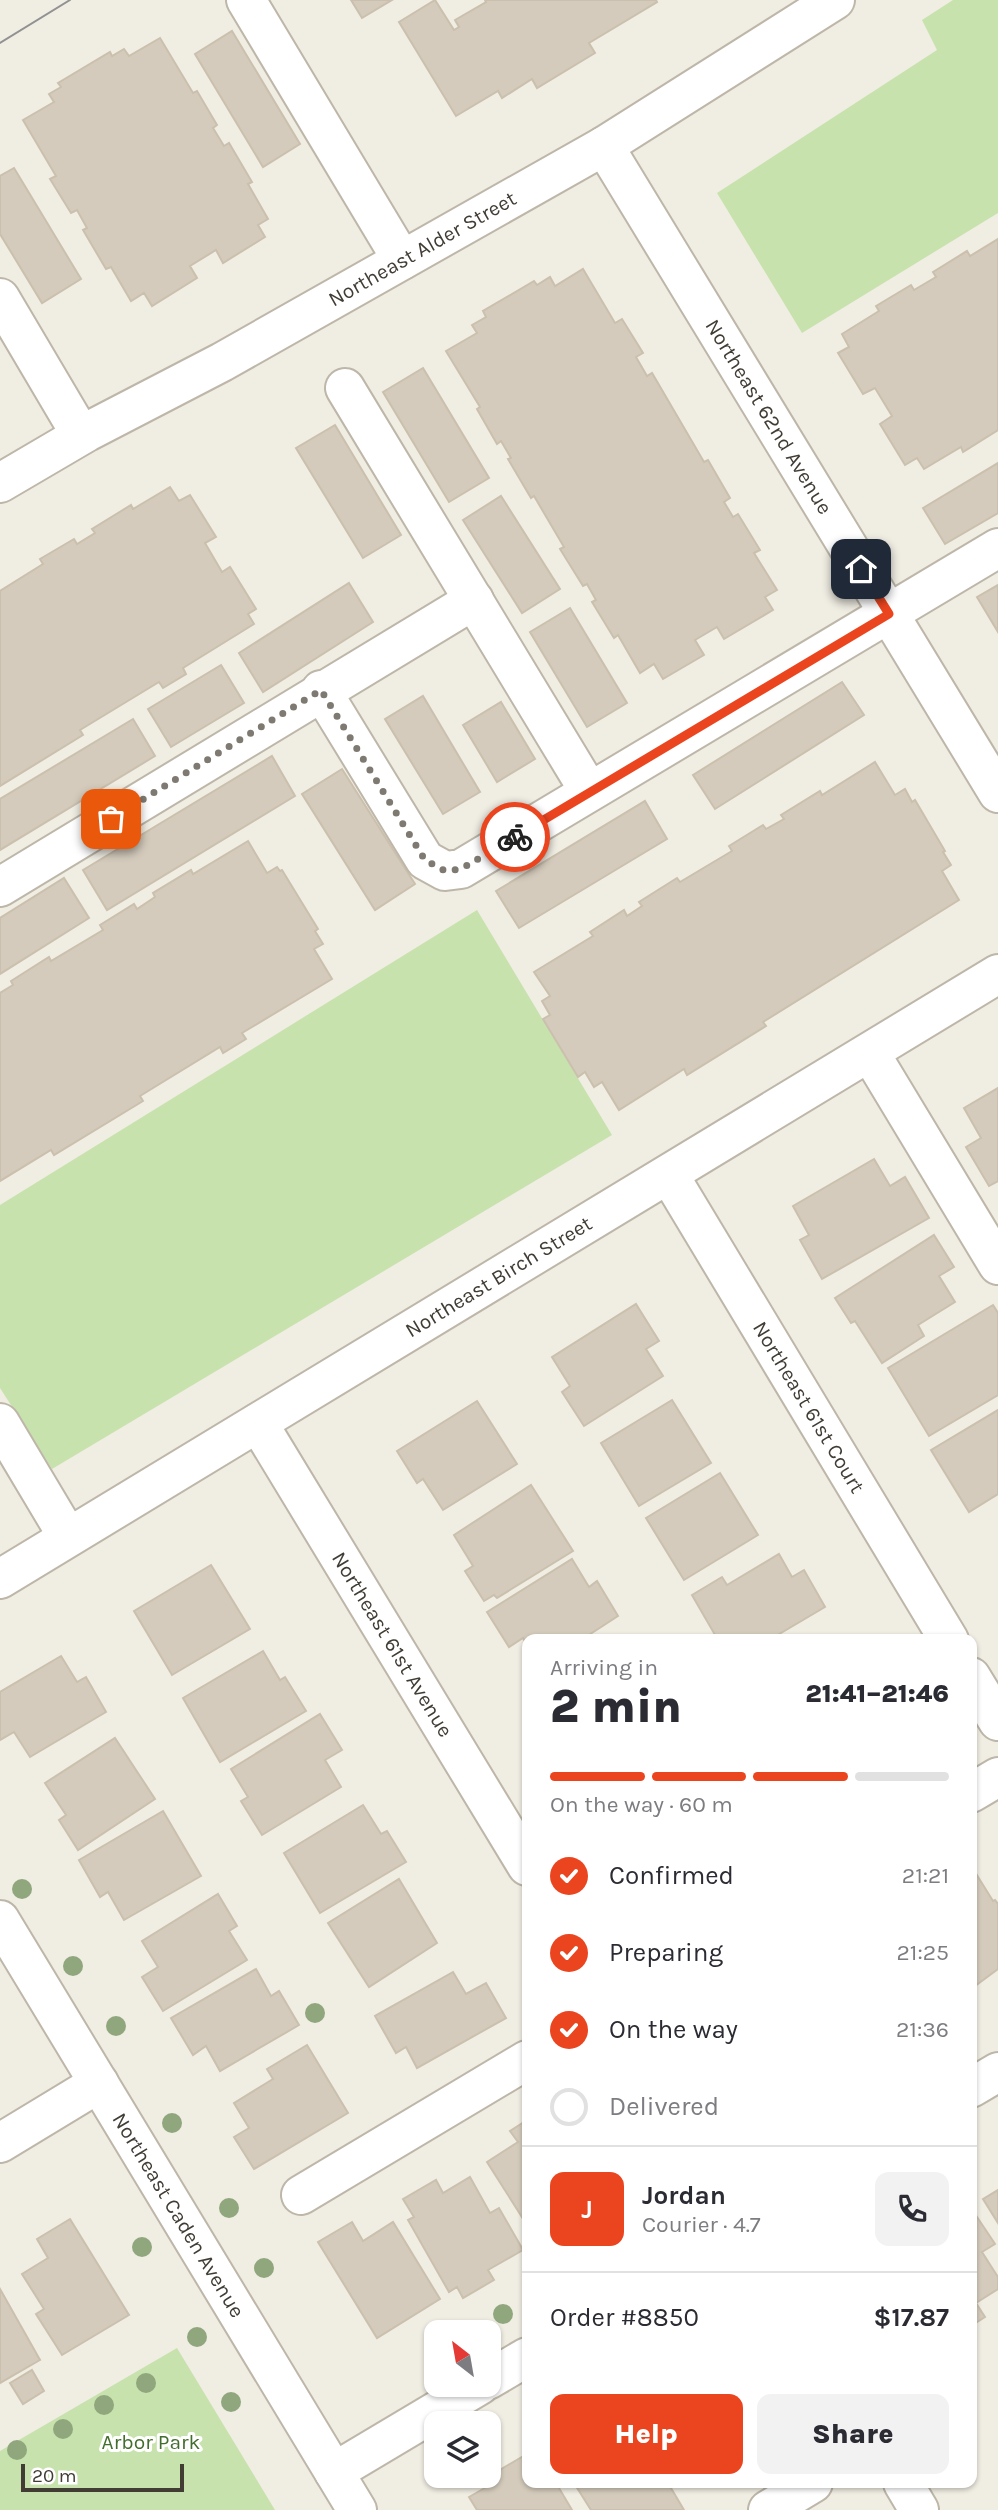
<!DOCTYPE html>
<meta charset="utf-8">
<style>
body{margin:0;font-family:Karla,sans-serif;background:#f2f2f3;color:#2b2b33;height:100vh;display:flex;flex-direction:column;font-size:26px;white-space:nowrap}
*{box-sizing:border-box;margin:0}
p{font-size:23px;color:#7c7c81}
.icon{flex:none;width:38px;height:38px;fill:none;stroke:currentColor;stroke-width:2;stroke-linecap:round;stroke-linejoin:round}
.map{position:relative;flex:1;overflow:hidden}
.details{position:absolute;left:522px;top:1634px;width:455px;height:854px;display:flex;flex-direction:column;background:#fff;border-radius:14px;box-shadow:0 2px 5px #0004}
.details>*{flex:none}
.needle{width:46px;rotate:329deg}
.buttons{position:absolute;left:424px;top:2320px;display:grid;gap:14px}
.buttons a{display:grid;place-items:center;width:77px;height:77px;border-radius:14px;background:#fff;box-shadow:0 2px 5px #0004;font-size:35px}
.scale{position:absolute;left:21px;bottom:18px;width:163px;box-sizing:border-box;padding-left:7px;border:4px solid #413c34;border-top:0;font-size:19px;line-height:24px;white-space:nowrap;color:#413c34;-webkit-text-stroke:5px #fff;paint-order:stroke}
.pin{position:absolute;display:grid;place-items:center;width:60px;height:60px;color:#fff;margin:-30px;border-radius:14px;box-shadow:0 4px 10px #0006}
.courier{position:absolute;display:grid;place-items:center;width:70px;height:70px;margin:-35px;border:5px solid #eb451f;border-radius:50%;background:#fff;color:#222;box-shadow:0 2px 9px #0007}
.head em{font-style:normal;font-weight:800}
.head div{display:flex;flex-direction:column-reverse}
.head{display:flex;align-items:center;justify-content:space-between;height:119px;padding:0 28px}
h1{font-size:46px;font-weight:800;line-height:52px}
.bar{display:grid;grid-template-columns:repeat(4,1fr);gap:10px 7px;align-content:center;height:84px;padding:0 28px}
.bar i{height:9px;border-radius:5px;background:#e1e1e2}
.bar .current{background:#eb451f}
.bar p{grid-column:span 4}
.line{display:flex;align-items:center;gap:18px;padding:0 28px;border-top:2px solid #e1e1e2}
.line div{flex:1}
.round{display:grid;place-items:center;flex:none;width:74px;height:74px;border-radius:14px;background:#f2f2f3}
ol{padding:0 28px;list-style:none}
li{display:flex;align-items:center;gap:21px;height:77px}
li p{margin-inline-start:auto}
li .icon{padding:7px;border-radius:50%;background:#eb451f;color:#fff;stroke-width:4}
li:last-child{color:#7c7c81}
li i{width:38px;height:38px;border:4px solid #e1e1e2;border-radius:50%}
.action{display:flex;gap:14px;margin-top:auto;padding:14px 28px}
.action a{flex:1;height:80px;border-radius:14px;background:#eb451f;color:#fff;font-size:28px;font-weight:800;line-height:80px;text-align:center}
.action a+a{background:#f2f2f3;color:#2b2b33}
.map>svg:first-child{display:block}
.green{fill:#c8e2ad}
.building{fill:#d4cbbc;stroke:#cbc0ad;stroke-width:2}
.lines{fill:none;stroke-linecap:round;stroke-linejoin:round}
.minor-casing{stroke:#beb7a9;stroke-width:42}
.minor{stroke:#fff;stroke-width:38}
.tram{stroke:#929292;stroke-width:2}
.tree{fill:#90a77e}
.done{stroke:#7e7a71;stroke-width:7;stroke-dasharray:0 12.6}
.route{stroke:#eb451f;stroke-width:9}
.labels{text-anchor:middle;stroke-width:6;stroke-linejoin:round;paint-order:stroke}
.street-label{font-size:21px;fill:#413c34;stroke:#fff}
.park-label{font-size:21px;fill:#426e2c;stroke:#fff}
</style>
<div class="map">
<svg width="998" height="2510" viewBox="0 0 998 2510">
<rect width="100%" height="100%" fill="#f0ede3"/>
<!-- green -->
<g class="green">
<polygon points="953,0 998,0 998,213 802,333 717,193 937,50 922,20"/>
<polygon points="477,910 612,1135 52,1469 0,1388 0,1205"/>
<polygon points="177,2348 275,2510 0,2510 0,2451"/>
</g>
<!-- building -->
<g class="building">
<polygon points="351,0 392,0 362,18"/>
<polygon points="435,0 454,30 459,27 455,20 486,2 485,0 656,0 657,2 589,43 595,53 537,88 532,79 502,98 498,91 456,116 399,22"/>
<polygon points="232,31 300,144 263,167 195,54"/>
<polygon points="160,38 193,93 197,91 217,125 213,128 224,146 229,143 252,182 248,184 268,219 258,225 265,237 223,263 216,250 190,266 197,278 152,306 144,293 131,301 111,267 106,269 83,230 87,228 77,210 71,213 50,179 56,176 23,120 54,102 49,94 61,87 58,83 110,52 112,56 124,49 129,56"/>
<polygon points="14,168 81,279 42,303 0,234 0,176"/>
<polygon points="998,239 998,430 963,452 961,447 924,469 917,458 905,465 880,424 892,416 875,388 863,394 838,353 849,347 842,334 879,311 876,306 911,285 914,290 936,277 933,272 967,251 970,256"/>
<polygon points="583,269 615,323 622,319 643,353 636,357 647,376 652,373 704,462 708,460 730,498 724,502 733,517 738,514 760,550 754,553 777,590 765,597 773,610 724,639 717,627 695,640 704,655 663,679 654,664 640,673 618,635 614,638 592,602 596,600 587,584 583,586 560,549 564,547 534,496 531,498 508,459 511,458 501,441 497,444 477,409 480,407 446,351 477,333 472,325 486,317 483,311 534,281 537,285 550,277 555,286"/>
<polygon points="423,368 489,478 449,502 383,392"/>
<polygon points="335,425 401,535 363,558 296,448"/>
<polygon points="998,463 998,513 945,544 923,508"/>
<polygon points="170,487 179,501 190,495 216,537 205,543 222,572 230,567 256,609 248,614 254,624 183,668 186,674 163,688 159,682 80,730 83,735 0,786 0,591 43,564 40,559 74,539 77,544 95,533 92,529 131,505 133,509"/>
<polygon points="501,496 560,589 522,613 463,520"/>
<polygon points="349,583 373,622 263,692 239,653"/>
<polygon points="998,585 998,632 977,597"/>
<polygon points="570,608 627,703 587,727 530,632"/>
<polygon points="221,665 244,703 171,747 148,709"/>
<polygon points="842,682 864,715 715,809 693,775"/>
<polygon points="423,696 480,792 443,814 385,719"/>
<polygon points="501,702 535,759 497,782 463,725"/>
<polygon points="133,719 155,756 0,850 0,799"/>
<polygon points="272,756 295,796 107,910 83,870"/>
<polygon points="875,762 895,795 905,789 912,802 915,800 945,851 943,852 951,865 942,871 959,900 763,1022 766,1026 687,1075 684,1069 619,1110 602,1082 594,1087 585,1072 578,1077 543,1019 550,1015 542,1001 550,996 534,972 593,936 590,932 624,910 627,916 642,906 639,902 677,878 680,882 732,851 729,846 763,825 766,829 784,819 781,815 820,791 822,795"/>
<polygon points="342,769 415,884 375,910 302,794"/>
<polygon points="645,801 667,839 519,928 496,891"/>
<polygon points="248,841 267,873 277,867 280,871 282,870 318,929 315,931 323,944 314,949 332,979 242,1033 246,1039 223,1053 220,1047 140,1096 143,1101 54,1155 51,1150 0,1181 0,993 13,985 11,981 49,957 51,961 103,930 100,925 134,904 137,909 155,897 153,893 191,870 193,874"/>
<polygon points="64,878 89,918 0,974 0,918"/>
<polygon points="998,1088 998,1181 989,1186 966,1147 981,1138 964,1108"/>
<polygon points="874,1159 890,1186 905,1177 929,1218 822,1279 800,1240 809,1235 793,1206"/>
<polygon points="934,1235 954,1267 939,1276 955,1302 918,1325 924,1336 882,1363 855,1321 851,1323 835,1298"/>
<polygon points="636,1304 659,1341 646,1349 663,1376 584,1426 562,1392 570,1386 552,1357"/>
<polygon points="993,1305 998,1313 998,1395 929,1436 888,1368"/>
<polygon points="672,1400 711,1463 639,1506 601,1443"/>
<polygon points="477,1401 517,1464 443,1510 423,1479 417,1483 397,1451"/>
<polygon points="998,1410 998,1494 969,1512 931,1450"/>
<polygon points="720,1473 758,1535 684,1580 646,1518"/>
<polygon points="531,1485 573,1551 497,1598 494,1595 484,1601 465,1571 473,1566 454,1535"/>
<polygon points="779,1554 792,1577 804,1570 825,1607 769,1640 718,1640 692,1595 722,1577 727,1585"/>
<polygon points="572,1559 589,1587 597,1581 618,1616 581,1640 527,1640 527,1645 523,1638 509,1647 487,1612"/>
<polygon points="211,1565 250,1629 172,1675 134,1611"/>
<polygon points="263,1651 280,1680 285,1677 306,1711 220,1762 183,1698"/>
<polygon points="61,1656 77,1682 86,1677 106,1712 30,1757 14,1732 0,1740 0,1692"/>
<polygon points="320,1714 342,1750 325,1760 341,1787 262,1835 241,1801 248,1797 231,1769"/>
<polygon points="115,1738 155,1799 78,1850 59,1820 66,1815 45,1783"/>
<polygon points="363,1805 381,1834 387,1831 406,1862 320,1913 284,1853"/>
<polygon points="163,1811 201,1876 124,1920 108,1892 100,1897 79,1860"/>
<polygon points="975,1872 993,1901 995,1900 998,1904 998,1969 971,1989 971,1874"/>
<polygon points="399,1879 437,1943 369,1987 328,1923"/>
<polygon points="218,1894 237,1926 229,1931 247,1960 163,2011 142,1977 158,1967 142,1941"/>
<polygon points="256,1969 271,1996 279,1991 299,2025 220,2071 206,2046 193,2055 171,2018"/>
<polygon points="453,1972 466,1994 486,1983 506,2018 417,2068 406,2047 396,2053 375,2016"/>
<polygon points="307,2045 348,2113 254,2169 234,2137 249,2128 234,2103 273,2079 267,2069"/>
<polygon points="527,2120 527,2225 487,2162 518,2142 510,2131"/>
<polygon points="470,2177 490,2213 499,2208 523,2250 488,2270 494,2280 463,2298 457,2287 449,2292 408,2220 414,2217 403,2199 436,2180 443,2193"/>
<polygon points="998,2190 998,2223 983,2199"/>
<polygon points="971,2208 995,2244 982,2252 998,2277 998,2289 976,2303 985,2317 971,2326"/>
<polygon points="70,2219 129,2315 62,2355 36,2314 44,2309 22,2274 48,2258 37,2239"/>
<polygon points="352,2222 363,2241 393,2222 440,2299 377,2338 318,2242"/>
<polygon points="0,2289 40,2360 0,2383"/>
<polygon points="32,2370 44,2391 23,2404 10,2383"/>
<polygon points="527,2454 527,2483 556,2483 572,2510 477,2510 469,2497 490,2485 486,2478"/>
<polygon points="574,2483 668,2483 684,2510 591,2510"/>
</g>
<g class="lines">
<!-- minor casing -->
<g class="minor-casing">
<g id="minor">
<polyline points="246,0 402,260"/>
<path id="s1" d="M604,146L998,793"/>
<polyline points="0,298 81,435"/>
<polyline points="345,388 589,791"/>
<path id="s2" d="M0,483L87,432L222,362L604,146L835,0"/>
<polyline points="321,690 425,860 445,871 461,869 998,548"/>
<polyline points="0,887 474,600"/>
<polyline points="870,1053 998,1265"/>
<path id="s3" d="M669,1175L949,1640"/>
<polyline points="0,1423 68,1537"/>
<path id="s4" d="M258,1423L527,1866"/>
<path id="s5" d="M0,1579L998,974"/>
<polyline points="971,1677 998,1721"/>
<polyline points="971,1793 998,1777"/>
<path id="s6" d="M0,1920L357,2510"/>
<polyline points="971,2088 998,2072"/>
<polyline points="0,2143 99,2083"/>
<polyline points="301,2195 527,2060"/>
<polyline points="488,2380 527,2357"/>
<polyline points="334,2472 480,2385"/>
<polyline points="903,2483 919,2510"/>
<polyline points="768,2510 813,2483"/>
</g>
</g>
<!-- minor -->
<use href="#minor" class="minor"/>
<!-- tram -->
<polyline class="tram" points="0,43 70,0"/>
</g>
<!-- trees -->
<g class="tree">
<circle cx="22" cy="1889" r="10"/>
<circle cx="73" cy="1966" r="10"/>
<circle cx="315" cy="2013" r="10"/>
<circle cx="116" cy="2026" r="10"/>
<circle cx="172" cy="2123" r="10"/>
<circle cx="229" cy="2208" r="10"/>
<circle cx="142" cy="2247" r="10"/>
<circle cx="264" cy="2268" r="10"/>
<circle cx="503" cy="2314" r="10"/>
<circle cx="197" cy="2337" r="10"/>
<circle cx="146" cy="2383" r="10"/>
<circle cx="231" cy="2402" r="10"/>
<circle cx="104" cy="2405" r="10"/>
<circle cx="63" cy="2429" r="10"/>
<circle cx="17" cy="2450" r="10"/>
</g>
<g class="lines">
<!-- done -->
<polyline class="done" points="111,819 321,690 425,860 445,871 461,869 515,837"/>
<!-- route -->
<polyline class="route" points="515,837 889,614 861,569"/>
</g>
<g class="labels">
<!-- street labels -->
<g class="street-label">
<text dy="7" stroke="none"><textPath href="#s2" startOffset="483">Northeast Alder Street</textPath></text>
<text dy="7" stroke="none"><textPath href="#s1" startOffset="317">Northeast 62nd Avenue</textPath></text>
<text dy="7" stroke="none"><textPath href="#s5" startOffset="583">Northeast Birch Street</textPath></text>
<text dy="7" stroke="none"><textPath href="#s3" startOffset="271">Northeast 61st Court</textPath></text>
<text dy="7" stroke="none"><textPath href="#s4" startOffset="259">Northeast 61st Avenue</textPath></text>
<text dy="7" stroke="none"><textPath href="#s6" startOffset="345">Northeast Caden Avenue</textPath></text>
</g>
<!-- park labels -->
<g class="park-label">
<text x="151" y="2449">Arbor Park</text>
</g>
</g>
</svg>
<div class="buttons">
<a><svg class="needle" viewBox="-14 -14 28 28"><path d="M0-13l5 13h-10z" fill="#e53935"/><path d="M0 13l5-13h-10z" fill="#7c7c81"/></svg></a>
<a><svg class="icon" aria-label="layers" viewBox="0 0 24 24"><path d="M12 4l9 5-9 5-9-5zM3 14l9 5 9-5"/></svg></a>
</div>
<div class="scale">20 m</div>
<div class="pin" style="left:111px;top:819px;background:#ea580c"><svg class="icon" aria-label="bag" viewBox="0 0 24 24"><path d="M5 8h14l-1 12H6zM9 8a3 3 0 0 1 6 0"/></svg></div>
<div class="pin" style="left:861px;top:569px;background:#1f2937"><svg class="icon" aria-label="home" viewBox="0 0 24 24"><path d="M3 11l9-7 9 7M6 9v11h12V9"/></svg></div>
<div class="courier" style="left:515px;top:837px"><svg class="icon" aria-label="bike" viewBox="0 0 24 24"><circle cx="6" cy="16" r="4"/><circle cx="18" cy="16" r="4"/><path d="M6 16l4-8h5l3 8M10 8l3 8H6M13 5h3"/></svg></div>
<section class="details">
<div class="head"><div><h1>2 min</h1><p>Arriving in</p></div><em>21:41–21:46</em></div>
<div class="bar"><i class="current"></i><i class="current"></i><i class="current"></i><i></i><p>On the way · 60 m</p></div>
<ol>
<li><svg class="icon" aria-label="check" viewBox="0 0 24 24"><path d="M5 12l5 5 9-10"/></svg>Confirmed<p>21:21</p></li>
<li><svg class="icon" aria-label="check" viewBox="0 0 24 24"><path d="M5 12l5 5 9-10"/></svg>Preparing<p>21:25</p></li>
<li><svg class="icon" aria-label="check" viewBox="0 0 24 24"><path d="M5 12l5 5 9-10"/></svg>On the way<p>21:36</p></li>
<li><i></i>Delivered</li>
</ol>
<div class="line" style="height:126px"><b class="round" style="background:#eb451f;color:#fff">J</b><div><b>Jordan</b><p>Courier · 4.7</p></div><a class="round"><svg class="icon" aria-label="phone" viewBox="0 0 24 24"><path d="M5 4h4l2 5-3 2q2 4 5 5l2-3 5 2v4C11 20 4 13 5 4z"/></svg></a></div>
<div class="line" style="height:91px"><div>Order #8850</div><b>$17.87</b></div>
<div class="action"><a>Help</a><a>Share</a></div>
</section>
</div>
